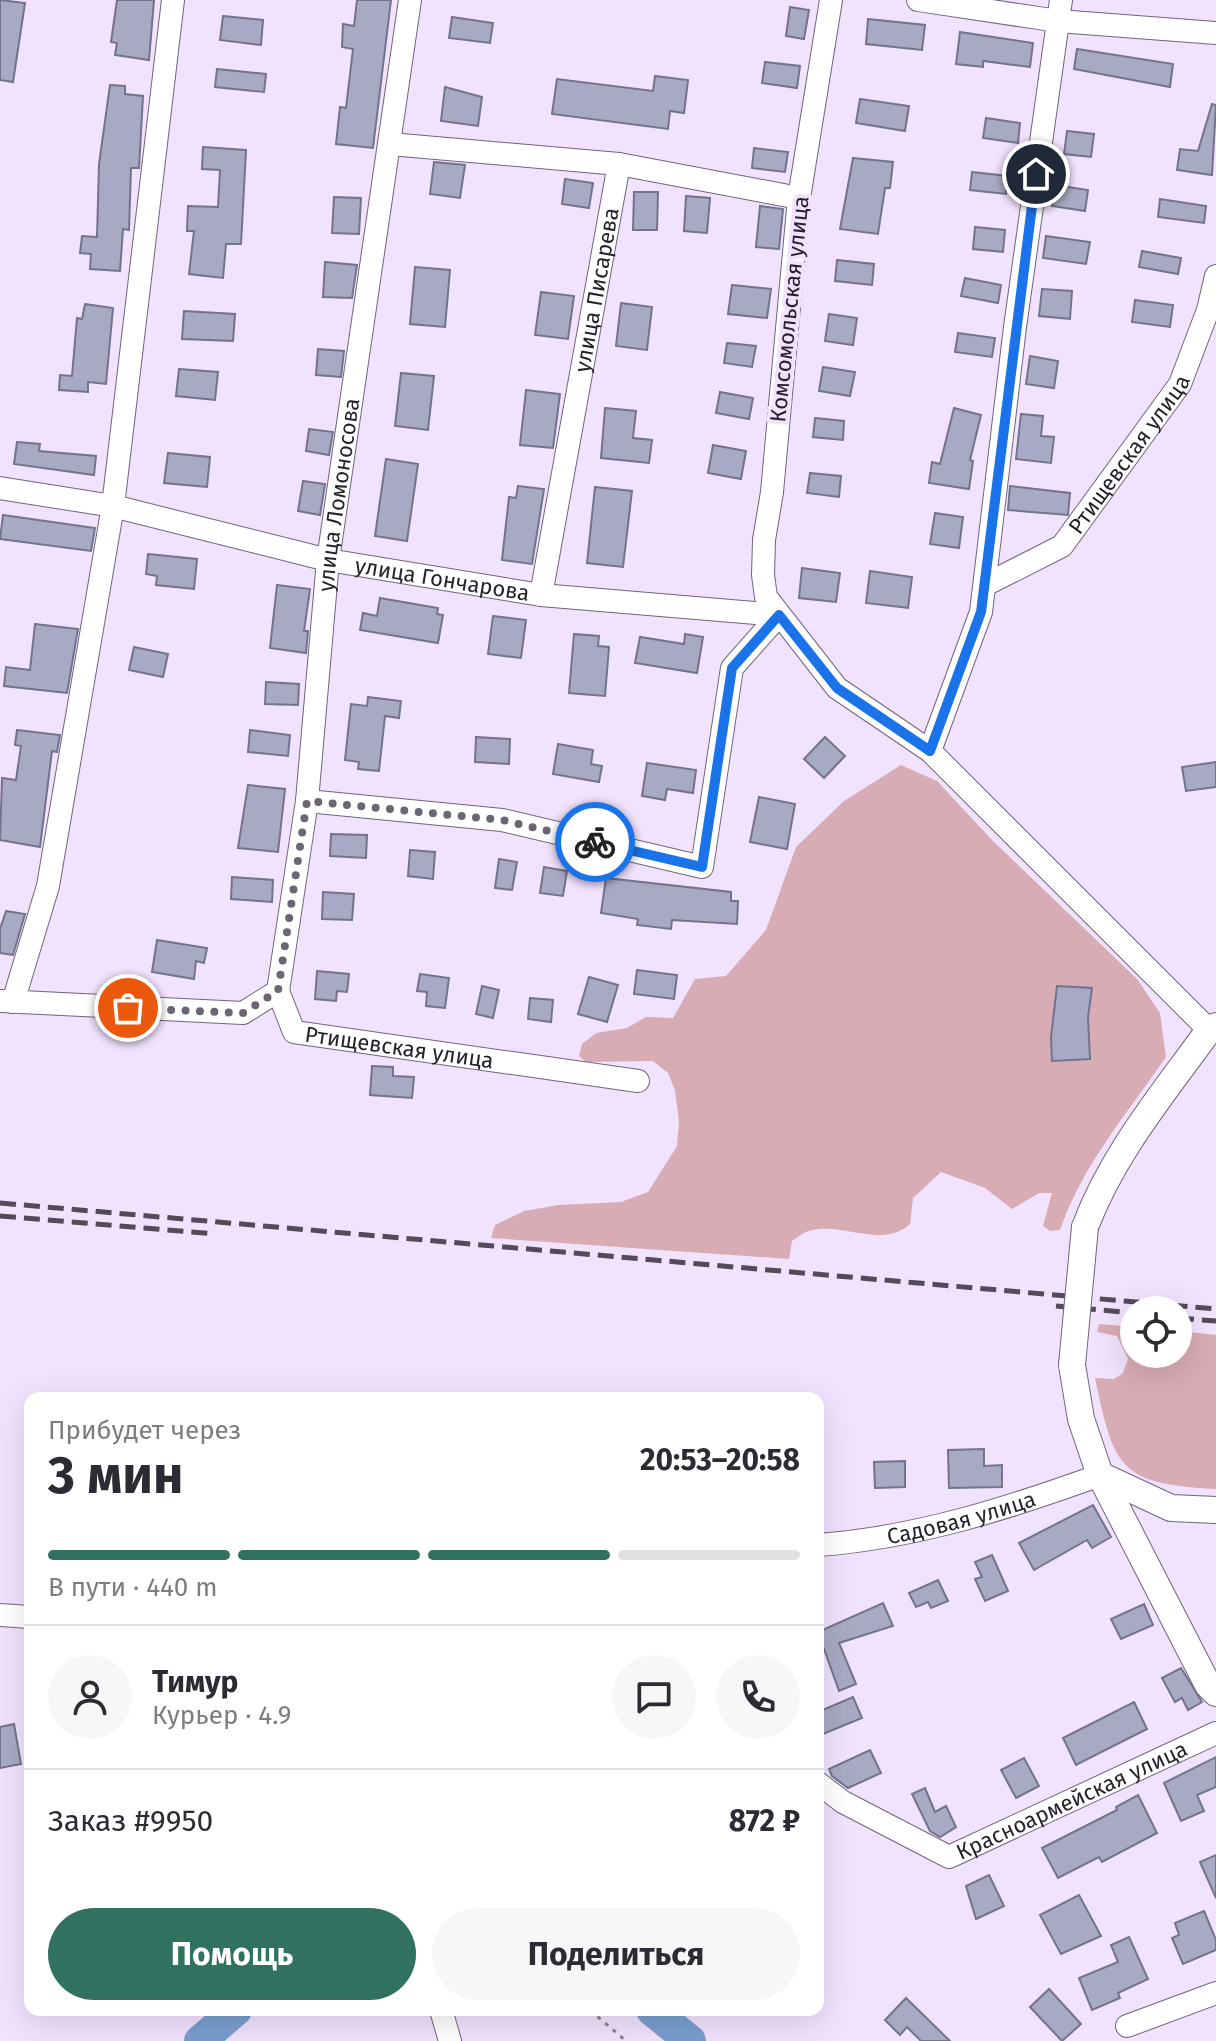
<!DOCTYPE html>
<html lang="ru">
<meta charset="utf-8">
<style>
body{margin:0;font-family:"Fira Sans",sans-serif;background:#f7f7f7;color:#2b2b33;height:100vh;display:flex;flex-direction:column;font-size:30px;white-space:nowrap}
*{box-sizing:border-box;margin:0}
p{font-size:26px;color:#7c7c81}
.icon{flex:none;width:44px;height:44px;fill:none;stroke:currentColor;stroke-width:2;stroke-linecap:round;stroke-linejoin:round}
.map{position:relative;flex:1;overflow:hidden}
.side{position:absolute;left:24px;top:1392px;width:800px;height:624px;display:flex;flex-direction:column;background:#fff;border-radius:16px;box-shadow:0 8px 32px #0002}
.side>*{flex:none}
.controls{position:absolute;left:1120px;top:1296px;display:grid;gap:16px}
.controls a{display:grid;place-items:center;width:72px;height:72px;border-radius:50%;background:#fff;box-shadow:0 8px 32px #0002;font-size:40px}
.pin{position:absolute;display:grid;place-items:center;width:68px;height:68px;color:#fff;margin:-34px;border:4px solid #fff;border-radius:50%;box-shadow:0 2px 8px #0007}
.courier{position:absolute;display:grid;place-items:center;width:80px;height:80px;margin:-40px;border:6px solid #1a73e8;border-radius:50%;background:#fff;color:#222;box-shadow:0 2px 10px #0007}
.summary em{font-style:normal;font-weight:700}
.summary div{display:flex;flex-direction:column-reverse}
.summary{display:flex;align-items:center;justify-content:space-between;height:136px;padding:0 24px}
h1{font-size:52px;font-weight:700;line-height:60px}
.bar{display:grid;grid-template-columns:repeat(4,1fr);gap:12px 8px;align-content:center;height:96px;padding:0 24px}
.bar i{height:10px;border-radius:6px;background:#e1e1e2}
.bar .current{background:#31715f}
.bar p{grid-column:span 4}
.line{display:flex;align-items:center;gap:20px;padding:0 24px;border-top:2px solid #e1e1e2}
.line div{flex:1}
.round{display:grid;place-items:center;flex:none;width:84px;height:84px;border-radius:42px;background:#f7f7f7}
.cta{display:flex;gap:16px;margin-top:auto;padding:16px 24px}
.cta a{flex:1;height:92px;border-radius:48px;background:#31715f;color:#fff;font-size:32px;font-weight:700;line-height:92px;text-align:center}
.cta a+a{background:#f7f7f7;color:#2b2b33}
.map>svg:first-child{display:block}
.green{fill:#d8acb4}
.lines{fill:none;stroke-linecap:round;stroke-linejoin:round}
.river{stroke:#799ecf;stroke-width:32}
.building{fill:#a8a9c5;stroke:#72738d;stroke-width:2}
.minor-casing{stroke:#71647c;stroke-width:24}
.tertiary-casing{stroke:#71647c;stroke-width:28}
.path{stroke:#8d8395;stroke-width:3;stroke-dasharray:4 6;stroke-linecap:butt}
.minor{stroke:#fff;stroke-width:22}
.tertiary{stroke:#fff;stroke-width:26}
.rail{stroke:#534b59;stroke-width:5;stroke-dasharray:16 8;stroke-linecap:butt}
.tertiary-bridge-casing{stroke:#71647c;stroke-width:28;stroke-linecap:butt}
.tertiary-bridge{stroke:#fff;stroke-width:26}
.done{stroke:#6e6574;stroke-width:8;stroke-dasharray:0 14.4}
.route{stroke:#1a73e8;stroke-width:10}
.labels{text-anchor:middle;stroke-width:8;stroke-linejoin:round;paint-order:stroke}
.street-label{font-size:22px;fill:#27212b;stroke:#f1e2fd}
</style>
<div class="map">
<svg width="1216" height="2041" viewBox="0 0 1216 2041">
<rect width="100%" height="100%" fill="#f1e2fd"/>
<!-- green -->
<g class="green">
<path d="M901,765L937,781L992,840L1137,979L1160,1013L1166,1057C1127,1114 1083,1164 1060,1230L1050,1231L1043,1226L1052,1193H1039L1012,1209L985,1188L941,1172L913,1198L910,1224C881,1250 843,1221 809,1231C804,1232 797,1238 792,1241L789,1259L491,1238L495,1225L524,1211L559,1205L621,1202L648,1192L677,1146L679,1122L675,1090L668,1073L653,1061L586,1062L579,1056L582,1044L596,1033L627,1028L646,1017L673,1018L695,979L726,976L766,930L796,847L844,801Z"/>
<path d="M1099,1324L1134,1327V1354H1178V1331L1216,1335V1489C1119,1484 1114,1468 1095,1378L1114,1379L1123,1373L1128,1359L1117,1336L1097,1332Z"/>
</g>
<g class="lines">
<!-- river -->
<g class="river">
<polyline points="652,2010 690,2041"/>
<polyline points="200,2041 236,2010"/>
</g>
</g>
<!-- building -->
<g class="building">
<polygon points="0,0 25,3 13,82 0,80"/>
<polygon points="117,0 154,0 149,60 115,55 117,43 111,42"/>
<polygon points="357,0 391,0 373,148 336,144 340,107 346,108 353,49 342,47 343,24 354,26"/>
<polygon points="790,7 809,10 804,39 786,36"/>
<polygon points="223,16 263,20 261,45 220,40"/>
<polygon points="452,17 493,23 490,43 449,38"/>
<polygon points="868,19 925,25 922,50 866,44"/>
<polygon points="960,32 1033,43 1030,67 983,61 983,67 956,64"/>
<polygon points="1077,49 1173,64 1170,87 1074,69"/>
<polygon points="765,62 800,66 797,88 762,83"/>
<polygon points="217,69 266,74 264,92 215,87"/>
<polygon points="655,76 688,80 684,113 670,111 668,129 552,114 557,79 653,91"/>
<polygon points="110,85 125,86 125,94 143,96 139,168 131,168 129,230 123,229 120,271 90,269 91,254 80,253 82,236 97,237 99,164"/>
<polygon points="445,87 482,97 478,126 441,121"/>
<polygon points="860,99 909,106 905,131 856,123"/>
<polygon points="1212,104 1216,105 1212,175 1177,170 1180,149 1198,151"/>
<polygon points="986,118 1020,123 1018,143 983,138"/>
<polygon points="1067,131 1094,134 1091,157 1064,154"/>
<polygon points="203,147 246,150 241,244 226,244 223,278 189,274 194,231 187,231 188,206 218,207 220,170 202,169"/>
<polygon points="754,148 788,152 785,172 752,168"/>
<polygon points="853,158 893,162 890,188 885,188 878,234 840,229"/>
<polygon points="434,162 465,165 460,198 430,194"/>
<polygon points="972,172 1008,176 1006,194 970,190"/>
<polygon points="565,179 593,183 589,208 562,204"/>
<polygon points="1055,185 1088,190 1085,211 1052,206"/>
<polygon points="634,192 658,192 657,230 633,230"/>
<polygon points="686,196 710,198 707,233 684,231"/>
<polygon points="334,197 361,198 359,234 332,233"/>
<polygon points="1160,199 1206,206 1204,223 1158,217"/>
<polygon points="760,206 783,209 779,249 756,247"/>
<polygon points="975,227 1005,230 1003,252 973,249"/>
<polygon points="1046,236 1090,242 1086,264 1043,258"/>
<polygon points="1142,251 1181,258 1178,274 1139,267"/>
<polygon points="837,260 874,264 872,285 835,281"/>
<polygon points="325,262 357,265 352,298 323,297"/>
<polygon points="415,267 450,270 445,327 410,324"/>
<polygon points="965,278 1001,285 998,303 961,296"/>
<polygon points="732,285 771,289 767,318 728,314"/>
<polygon points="1042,289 1072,291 1070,319 1039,316"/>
<polygon points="541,292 574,296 568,339 535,335"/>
<polygon points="1135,300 1173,305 1170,327 1132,322"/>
<polygon points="621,303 652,307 647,350 616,346"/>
<polygon points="85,304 113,308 106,384 88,382 88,392 59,390 60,375 72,376 77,318 82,319"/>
<polygon points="184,311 235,314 233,341 182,339"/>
<polygon points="829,314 857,318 853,345 825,341"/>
<polygon points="958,333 995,338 992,357 955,352"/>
<polygon points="727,343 756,346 752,367 724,363"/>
<polygon points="318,349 344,351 341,377 316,375"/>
<polygon points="1030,356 1058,361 1054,388 1026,384"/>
<polygon points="823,367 855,372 850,396 819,391"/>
<polygon points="179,369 218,372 215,400 176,396"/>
<polygon points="401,373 434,376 428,430 395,426"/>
<polygon points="526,390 560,394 553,448 520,445"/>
<polygon points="720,392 753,398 749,419 716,413"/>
<polygon points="605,408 636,411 633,438 652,440 649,463 601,458"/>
<polygon points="954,408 981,415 970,460 973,461 969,489 929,483 932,462 940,464"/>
<polygon points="1021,414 1043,416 1041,436 1054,437 1051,463 1016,459"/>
<polygon points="815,418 844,421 843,440 813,437"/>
<polygon points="309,429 333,432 329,455 306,451"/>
<polygon points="17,442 40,444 39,451 96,456 94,475 14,464"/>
<polygon points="713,445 746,451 741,479 708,473"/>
<polygon points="168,453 210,457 207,487 164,483"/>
<polygon points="386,459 418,464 407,541 375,536"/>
<polygon points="810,473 841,476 839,497 807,493"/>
<polygon points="303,481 325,484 320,515 298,511"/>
<polygon points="518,486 544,489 532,564 502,560 509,497 516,498"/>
<polygon points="1010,486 1070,493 1068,515 1008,510"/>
<polygon points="595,487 632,491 623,567 587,563"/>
<polygon points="935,513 963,517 959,548 930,544"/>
<polygon points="3,515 95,528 91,551 0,539"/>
<polygon points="148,554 197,559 194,589 156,585 157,576 146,574"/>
<polygon points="802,568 840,573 836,602 799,598"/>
<polygon points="870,571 912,577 908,608 866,603"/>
<polygon points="277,585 310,589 304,631 308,631 306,653 270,648"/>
<polygon points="380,598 438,608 437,614 443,615 438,643 360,630 363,613 377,616"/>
<polygon points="493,616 526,620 521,658 488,654"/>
<polygon points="35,624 78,629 67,693 4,686 6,667 30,670"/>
<polygon points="574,634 599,636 598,646 609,647 605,696 569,693"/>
<polygon points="685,634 703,637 697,673 635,663 640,637 684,644"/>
<polygon points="134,647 168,654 163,677 129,670"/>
<polygon points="266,682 299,684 298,705 265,704"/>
<polygon points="368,697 401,701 399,718 385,716 379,771 358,769 359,762 345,760 351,704 367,706"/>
<polygon points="17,730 60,735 57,752 52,751 40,847 0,840 2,778 16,780 21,746 15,745"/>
<polygon points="250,730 290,735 288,756 248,752"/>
<polygon points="476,737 510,739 509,764 475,762"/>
<polygon points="825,737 845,756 824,778 804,759"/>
<polygon points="558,744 593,750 591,764 602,766 599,782 553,774"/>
<polygon points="1216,762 1216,787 1186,791 1182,767"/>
<polygon points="647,763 696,770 693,793 667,789 665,800 642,796"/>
<polygon points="248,785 285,789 278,852 238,848"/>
<polygon points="759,797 795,804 787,849 750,842"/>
<polygon points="331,834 367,835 366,858 330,856"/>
<polygon points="410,850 435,852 433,879 408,876"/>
<polygon points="499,859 517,862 512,890 495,888"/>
<polygon points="544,867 567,871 563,896 540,893"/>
<polygon points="232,877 273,880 272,902 231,899"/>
<polygon points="606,878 731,892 731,901 738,901 737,924 672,920 671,929 637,925 638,919 601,913"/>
<polygon points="323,892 354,894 352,920 322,919"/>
<polygon points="6,911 25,914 13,955 0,953 0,929"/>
<polygon points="157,940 207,948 204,963 196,961 194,979 152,972"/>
<polygon points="637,970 677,975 674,999 634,994"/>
<polygon points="317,971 349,974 347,992 337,991 336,1001 315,999"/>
<polygon points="420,974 449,978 445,1008 426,1006 427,992 417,991"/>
<polygon points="589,977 618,985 607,1022 578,1014"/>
<polygon points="482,986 499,990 493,1018 476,1014"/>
<polygon points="1057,986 1092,988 1088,1017 1090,1059 1052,1061 1051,1037"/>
<polygon points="530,998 553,1000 551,1022 528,1019"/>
<polygon points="372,1066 393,1067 393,1076 414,1077 412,1098 370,1095"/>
<polygon points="984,1449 984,1466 1002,1465 1002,1487 949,1488 948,1450"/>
<polygon points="905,1461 905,1487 875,1488 874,1462"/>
<polygon points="1093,1505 1111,1537 1092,1548 1087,1540 1034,1570 1019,1543"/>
<polygon points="992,1555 1008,1591 985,1601 975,1579 982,1577 975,1562"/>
<polygon points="938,1580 948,1601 931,1608 928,1602 916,1607 909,1593"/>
<polygon points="883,1603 893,1626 839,1643 856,1684 839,1691 818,1632"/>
<polygon points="1144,1604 1153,1625 1121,1639 1111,1619"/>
<polygon points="1181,1668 1202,1702 1188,1710 1182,1698 1175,1702 1162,1678"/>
<polygon points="853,1697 862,1718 818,1736 818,1712"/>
<polygon points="1134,1702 1147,1729 1076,1765 1063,1738"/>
<polygon points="14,1724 21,1764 0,1768 0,1727"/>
<polygon points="870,1750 881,1773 848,1788 832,1776 829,1769"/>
<polygon points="1216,1757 1216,1787 1197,1795 1204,1811 1181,1821 1164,1783"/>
<polygon points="1024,1758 1039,1786 1016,1798 1001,1770"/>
<polygon points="925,1788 935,1812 946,1806 956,1827 940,1837 930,1831 912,1794"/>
<polygon points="1138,1795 1157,1833 1102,1862 1099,1857 1058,1878 1042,1848 1117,1810 1116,1807"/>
<polygon points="1216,1855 1216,1898 1200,1862"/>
<polygon points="989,1875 1004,1906 976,1919 966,1886"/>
<polygon points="1079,1895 1101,1936 1061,1954 1040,1915"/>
<polygon points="1204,1911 1216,1940 1216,1950 1183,1964 1172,1938 1179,1935 1175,1923"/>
<polygon points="1129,1937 1148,1979 1118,1993 1120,1998 1092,2010 1079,1978 1118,1962 1111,1945"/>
<polygon points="1049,1989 1081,2024 1062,2041 1030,2007"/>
<polygon points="906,1998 950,2041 921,2041 907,2027 900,2035 885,2020"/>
</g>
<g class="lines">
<!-- minor casing -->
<g class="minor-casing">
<g id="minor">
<polyline points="831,0 799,198 772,492 764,540 763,575 766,597 837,688 930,751 1209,1030"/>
<polyline points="918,0 1058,21 1216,33"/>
<polyline points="390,144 619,164"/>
<path id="s1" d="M0,488L113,506L328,560L541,595L779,615"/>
<path id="s2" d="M985,585L1062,546L1180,384L1208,310L1216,276"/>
<path id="s3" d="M541,595L619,164L799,198"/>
<polyline points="930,751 981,612 1015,327 1061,0"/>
<polyline points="307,801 502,820 702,867 732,668 779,615"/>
<path id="s4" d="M278,991L307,801L328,560L410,0"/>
<path id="s5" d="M1,1001L243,1013L278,991L294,1032L638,1081"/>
<polyline points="13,1002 48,886 113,506 173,0"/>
<path id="s6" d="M818,1545C915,1538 1009,1508 1100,1475"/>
<polyline points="0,1615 30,1617"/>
<path id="s7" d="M818,1783L843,1802L949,1857L1216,1733"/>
<polyline points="441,2010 450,2041"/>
<polyline points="1127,2026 1216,1993"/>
</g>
</g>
<!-- tertiary casing -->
<g class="tertiary-casing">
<g id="tertiary">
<path d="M1085,1227C1113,1153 1163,1094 1209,1030L1216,1026"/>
<polyline points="1072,1365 1081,1419 1100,1475 1208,1685 1216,1693"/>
<polyline points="1100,1475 1171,1508 1216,1510"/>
</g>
</g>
<!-- path -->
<polyline class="path" points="590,2010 626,2041"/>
<!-- minor -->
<use href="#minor" class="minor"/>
<!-- tertiary -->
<use href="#tertiary" class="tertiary"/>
<!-- rail -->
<g class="rail">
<polyline points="0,1203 1216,1309"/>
<polyline points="0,1216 215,1234"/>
<polyline points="1056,1306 1134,1313"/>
<polyline points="1178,1318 1216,1321"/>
</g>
<!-- tertiary-bridge casing -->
<g class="tertiary-bridge-casing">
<polyline id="tertiary-bridge" points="1072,1365 1085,1227"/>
</g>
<!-- tertiary-bridge -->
<use href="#tertiary-bridge" class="tertiary-bridge"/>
</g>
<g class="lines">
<!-- done -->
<polyline class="done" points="128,1008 243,1013 278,991 307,801 502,820 595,842"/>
<!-- route -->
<polyline class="route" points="595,842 702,867 732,668 779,615 837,688 930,751 981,612 1036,174"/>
</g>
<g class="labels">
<!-- street labels -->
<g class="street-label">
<text dy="8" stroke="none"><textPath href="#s3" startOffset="310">улица Писарева</textPath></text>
<text transform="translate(789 309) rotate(-84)" y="8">Комсомольская улица</text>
<text dy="8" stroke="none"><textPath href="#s2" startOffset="200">Ртищевская улица</textPath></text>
<text dy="8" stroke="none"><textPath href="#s4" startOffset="500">улица Ломоносова</textPath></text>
<text dy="8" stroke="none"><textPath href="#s1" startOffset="452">улица Гончарова</textPath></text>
<text dy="8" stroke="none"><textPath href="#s5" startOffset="434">Ртищевская улица</textPath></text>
<text dy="8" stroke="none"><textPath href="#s6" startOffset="146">Садовая улица</textPath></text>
<text dy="8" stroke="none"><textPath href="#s7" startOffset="286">Красноармейская улица</textPath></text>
</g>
</g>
</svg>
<div class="controls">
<a><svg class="icon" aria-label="locate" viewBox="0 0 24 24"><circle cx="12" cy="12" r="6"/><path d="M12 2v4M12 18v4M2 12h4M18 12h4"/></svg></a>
</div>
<div class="pin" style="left:128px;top:1008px;background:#ea580c"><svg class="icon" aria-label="bag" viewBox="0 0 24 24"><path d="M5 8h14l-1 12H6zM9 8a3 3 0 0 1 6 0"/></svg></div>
<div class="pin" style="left:1036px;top:174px;background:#1f2937"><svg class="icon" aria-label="home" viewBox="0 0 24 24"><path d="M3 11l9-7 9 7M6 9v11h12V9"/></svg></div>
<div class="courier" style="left:595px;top:842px"><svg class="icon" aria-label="bike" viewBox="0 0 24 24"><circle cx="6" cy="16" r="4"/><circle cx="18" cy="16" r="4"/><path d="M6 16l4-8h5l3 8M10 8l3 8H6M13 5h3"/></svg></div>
<section class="side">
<div class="summary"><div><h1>3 мин</h1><p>Прибудет через</p></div><em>20:53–20:58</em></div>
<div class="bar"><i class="current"></i><i class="current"></i><i class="current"></i><i></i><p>В пути · 440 m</p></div>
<div class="line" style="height:144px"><a class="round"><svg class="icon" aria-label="person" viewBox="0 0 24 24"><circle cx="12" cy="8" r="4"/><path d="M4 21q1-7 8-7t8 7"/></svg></a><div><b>Тимур</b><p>Курьер · 4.9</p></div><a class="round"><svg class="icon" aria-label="chat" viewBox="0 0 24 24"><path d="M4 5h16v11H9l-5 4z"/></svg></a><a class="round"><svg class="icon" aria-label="phone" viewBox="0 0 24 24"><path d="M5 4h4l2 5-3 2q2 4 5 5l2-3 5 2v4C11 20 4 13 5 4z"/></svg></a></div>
<div class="line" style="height:104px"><div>Заказ #9950</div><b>872 ₽</b></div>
<div class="cta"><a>Помощь</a><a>Поделиться</a></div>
</section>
</div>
